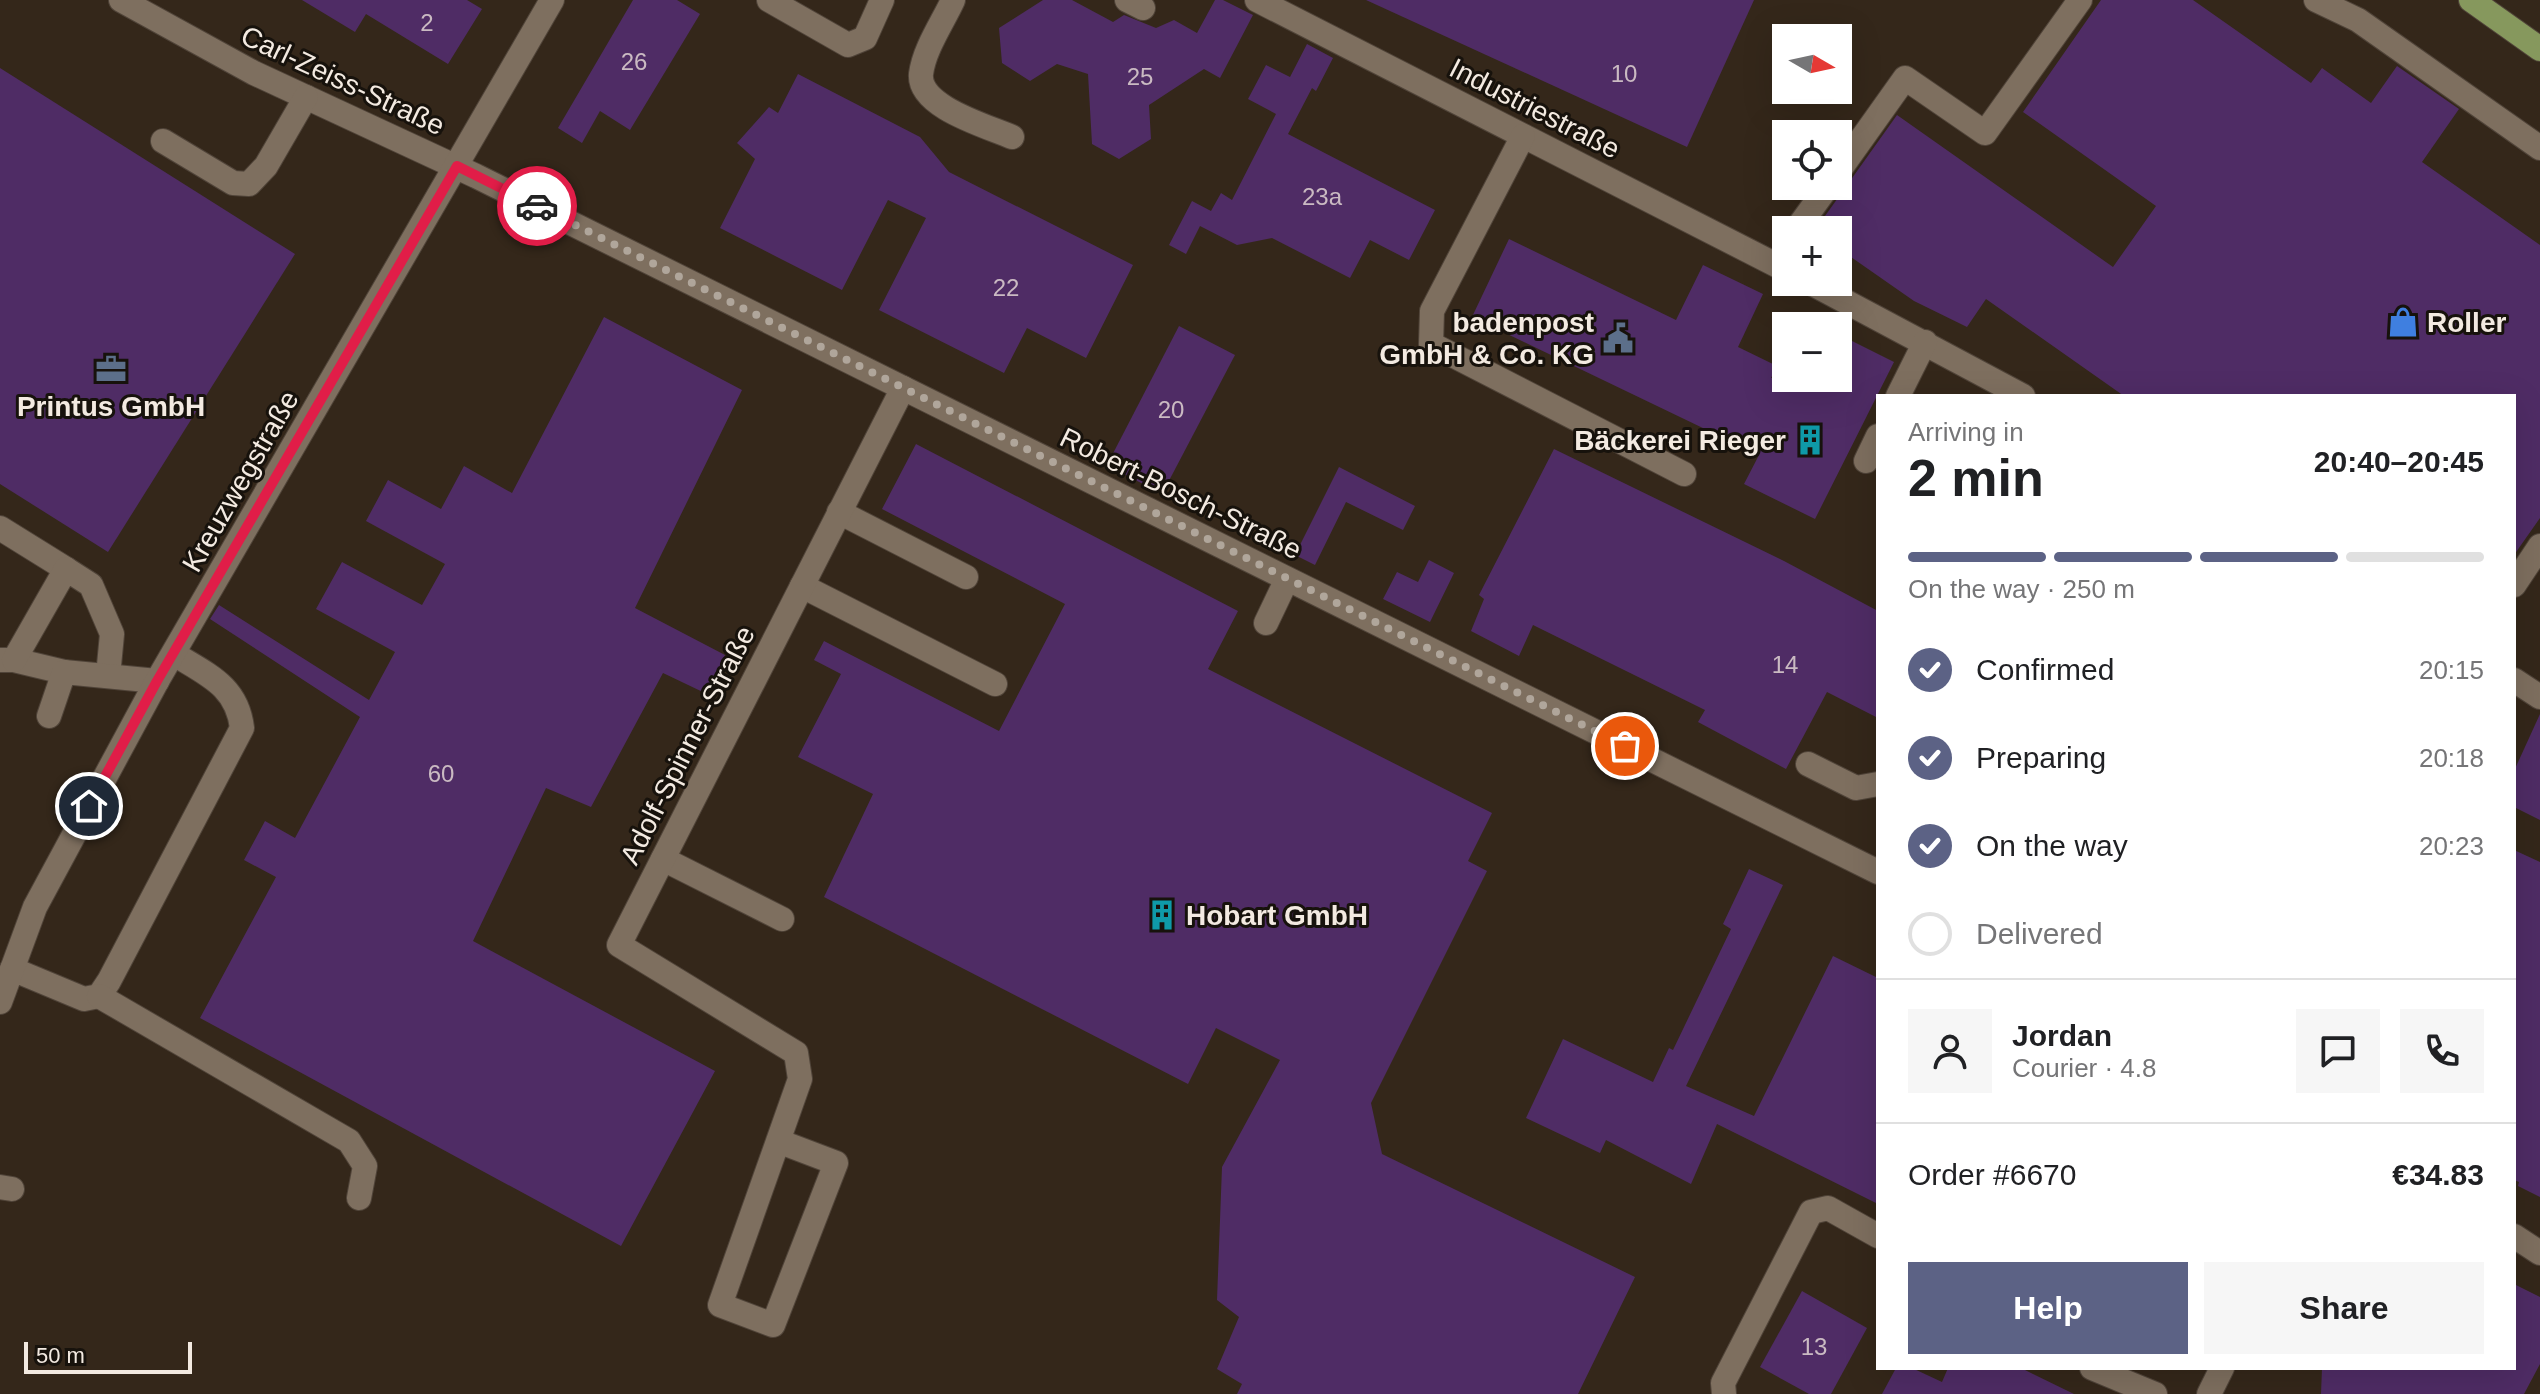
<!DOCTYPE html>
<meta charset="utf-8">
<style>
body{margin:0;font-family:Arial,sans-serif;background:#f6f6f6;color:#202124;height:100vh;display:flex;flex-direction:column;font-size:30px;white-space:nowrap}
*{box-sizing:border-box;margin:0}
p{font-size:26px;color:#757577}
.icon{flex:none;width:44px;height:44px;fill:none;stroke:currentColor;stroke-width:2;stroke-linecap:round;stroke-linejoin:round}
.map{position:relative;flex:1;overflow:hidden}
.side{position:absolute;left:1876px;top:394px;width:640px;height:976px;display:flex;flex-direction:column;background:#fff;border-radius:0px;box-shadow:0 8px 32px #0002}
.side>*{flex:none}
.needle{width:52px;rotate:99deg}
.tools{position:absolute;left:1772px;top:24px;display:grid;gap:16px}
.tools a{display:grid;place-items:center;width:80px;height:80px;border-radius:0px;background:#fff;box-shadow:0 8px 32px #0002;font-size:40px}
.scale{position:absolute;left:24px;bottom:20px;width:168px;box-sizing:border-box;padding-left:8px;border:4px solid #f3eae1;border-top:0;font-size:22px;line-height:28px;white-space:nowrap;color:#f3eae1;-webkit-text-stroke:6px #17120c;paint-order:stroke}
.pin{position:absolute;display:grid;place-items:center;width:68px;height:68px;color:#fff;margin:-34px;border:4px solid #fff;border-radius:50%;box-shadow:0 2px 8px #0007}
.courier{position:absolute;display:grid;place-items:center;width:80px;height:80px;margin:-40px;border:6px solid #e11d48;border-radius:50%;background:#fff;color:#222;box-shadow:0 2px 10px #0007}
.summary em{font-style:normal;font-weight:800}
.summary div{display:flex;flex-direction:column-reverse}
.summary{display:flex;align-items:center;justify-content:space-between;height:136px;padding:0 32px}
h1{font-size:52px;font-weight:800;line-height:60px}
.bar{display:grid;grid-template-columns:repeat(4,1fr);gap:12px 8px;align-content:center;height:96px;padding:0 32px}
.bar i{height:10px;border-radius:6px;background:#e0e0e0}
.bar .current{background:#5c6285}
.bar p{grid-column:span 4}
.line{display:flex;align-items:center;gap:20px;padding:0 32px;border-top:2px solid #e0e0e0}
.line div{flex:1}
.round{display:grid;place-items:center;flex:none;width:84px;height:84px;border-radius:0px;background:#f6f6f6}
ol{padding:0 32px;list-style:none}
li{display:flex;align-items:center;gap:24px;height:88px}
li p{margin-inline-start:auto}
li .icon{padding:8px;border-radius:50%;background:#5c6285;color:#fff;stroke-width:4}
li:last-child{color:#757577}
li i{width:44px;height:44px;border:4px solid #e0e0e0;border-radius:50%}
.primary-button{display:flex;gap:16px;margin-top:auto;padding:16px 32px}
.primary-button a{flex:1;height:92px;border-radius:0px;background:#5c6285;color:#fff;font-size:32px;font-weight:800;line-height:92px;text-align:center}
.primary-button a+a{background:#f6f6f6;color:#202124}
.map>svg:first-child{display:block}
.building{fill:#4f2c65}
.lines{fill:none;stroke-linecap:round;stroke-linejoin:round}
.minor-casing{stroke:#504439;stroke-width:26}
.major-casing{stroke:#504439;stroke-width:26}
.minor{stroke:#7e6f5f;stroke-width:24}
.major{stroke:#86985d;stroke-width:24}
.done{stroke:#b0a69b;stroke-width:8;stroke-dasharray:0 14.4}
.route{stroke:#e11d48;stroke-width:10}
.labels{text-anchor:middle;stroke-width:6;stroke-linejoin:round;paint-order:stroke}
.number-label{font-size:24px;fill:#cabac2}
.street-label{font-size:28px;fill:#f3eae1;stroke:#17120c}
.poi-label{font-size:28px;font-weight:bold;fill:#f3eae1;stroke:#17120c;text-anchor:end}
</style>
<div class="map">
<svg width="2540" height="1394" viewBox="0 0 2540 1394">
<rect width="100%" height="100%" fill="#34271a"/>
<!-- building -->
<g class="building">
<polygon points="302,0 467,0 482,9 448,64 366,14 355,32"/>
<polygon points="633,0 677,0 700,14 630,130 600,111 582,143 558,128"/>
<polygon points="1043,0 1072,0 1113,22 1124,15 1156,28 1174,20 1197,33 1215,0 1223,0 1253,15 1220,78 1204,69 1149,105 1151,139 1119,159 1092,144 1088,74 1057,64 1030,81 1002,63 999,28"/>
<polygon points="1366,0 1754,0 1687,147"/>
<polygon points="2101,0 2193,0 2311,83 2322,68 2371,103 2397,66 2459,109 2422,162 2540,245 2540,518 2514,555 2514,396 2124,396 1986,299 1967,327 1914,301 1838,248 1838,230 1815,230 1840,195 1843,186 1850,181 1897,115 2113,267 2156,206 2023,112"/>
<polygon points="1307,44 1333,58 1316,91 1312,88 1288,134 1435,210 1409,260 1370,240 1350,278 1272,238 1237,245 1200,226 1186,254 1169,245 1192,201 1211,211 1221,193 1232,200 1276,114 1248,99 1266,65 1290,77"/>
<polygon points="0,68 295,254 108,552 0,484"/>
<polygon points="798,74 920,137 949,172 1133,265 1086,358 1027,328 1004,373 879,310 926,218 888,200 842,290 720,228 755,159 737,143 769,107 778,113"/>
<polygon points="1509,239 1676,320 1703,265 1763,294 1738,347 1777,366 1771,378 1838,378 1838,334 1894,362 1815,519 1744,484 1759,455 1472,317"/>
<polygon points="604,317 742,390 635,608 725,655 707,694 663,673 591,807 546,788 473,941 715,1071 621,1246 200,1018 276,877 244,860 265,821 295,838 360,717 210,619 219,605 369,700 395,652 316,609 342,562 422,605 445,564 366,521 388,480 441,509 464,466 512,493"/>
<polygon points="1179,326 1235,355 1162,494 1107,465"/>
<polygon points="916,444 1238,611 1208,669 1492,813 1468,861 1487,871 1371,1103 1382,1154 1635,1277 1578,1394 1237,1394 1242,1384 1217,1369 1239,1317 1217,1300 1222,1167 1280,1060 1216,1028 1188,1084 824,897 873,794 798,757 841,674 814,660 824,641 999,731 1065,604 882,509"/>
<polygon points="1554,449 1784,561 1878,611 1878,718 1827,692 1786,769 1698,722 1705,710 1533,625 1519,656 1471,631 1484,599 1479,595"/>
<polygon points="1339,467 1415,506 1403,530 1346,502 1315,565 1295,555"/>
<polygon points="1429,560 1454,573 1430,622 1383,599 1397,572 1418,582"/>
<polygon points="2540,714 2540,820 2514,807 2514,771"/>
<polygon points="2514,850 2540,862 2540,1197 2518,1186 2519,1182 2514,1180"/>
<polygon points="1749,869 1783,885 1686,1086 1754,1116 1833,956 1878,978 1878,1204 1717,1124 1691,1184 1606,1140 1600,1153 1526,1118 1563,1039 1653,1082 1669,1048 1673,1050 1731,929 1723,924"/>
<polygon points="2514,1284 2540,1297 2540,1364 2524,1394 2321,1394 2322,1368 2514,1368"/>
<polygon points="1802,1291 1867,1328 1831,1394 1809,1394 1760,1367"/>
<polygon points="1896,1368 1912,1368 1942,1382 1948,1368 2021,1368 2074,1394 1882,1394"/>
</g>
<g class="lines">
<!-- minor casing -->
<g class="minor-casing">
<g id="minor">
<polyline points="121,0 254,73 476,176 1878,872"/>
<polyline points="769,0 848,45 865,38 882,0"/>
<path d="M953,0C943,22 924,49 921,74C918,107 987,126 1012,137"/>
<polyline points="1127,0 1143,8"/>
<polyline points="1257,0 1786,270"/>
<polyline points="2316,0 2358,20 2540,148"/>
<polyline points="1523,136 1432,311 1431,344 1684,474"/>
<polyline points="163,141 233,183 249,184 266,166 306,97"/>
<polyline points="1838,172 1905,78 1985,133 2080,0"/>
<polyline points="1796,230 1828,186"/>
<polyline points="1809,282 2023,396"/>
<polyline points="1898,396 1925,342"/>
<polyline points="1866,461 1878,436"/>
<polyline points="839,512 966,577"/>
<polyline points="0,528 66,569"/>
<polyline points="2514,585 2540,546"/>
<polyline points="802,586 995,684"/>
<polyline points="1266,623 1287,579"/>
<polyline points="0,660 14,660 64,672"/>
<polyline points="14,660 66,569 91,585 112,634 108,676"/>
<polyline points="2514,680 2540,697"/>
<polyline points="49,716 64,672 157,681"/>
<polyline points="1808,764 1856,788 1878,784"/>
<polyline points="663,859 782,919"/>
<path d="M12,969L84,999L99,996L109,981L242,728C237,686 208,675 174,654"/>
<polyline points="99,996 349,1141 365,1166 359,1198"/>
<polyline points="0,1002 35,907 157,681 552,0"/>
<polyline points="778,1141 836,1163 773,1325 720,1305 800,1079 796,1053 619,945 903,388"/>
<polyline points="0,1187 12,1189"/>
<polyline points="2514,1236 2540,1253"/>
<polyline points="2092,1368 2155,1394"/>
<polyline points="1724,1394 1723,1383 1811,1212 1828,1208 1878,1236"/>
<polyline points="2209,1394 2222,1368"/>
</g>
</g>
<!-- major casing -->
<g class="major-casing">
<polyline id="major" points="2471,0 2540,49"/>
</g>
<!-- minor -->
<use href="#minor" class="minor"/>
<!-- major -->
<use href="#major" class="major"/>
</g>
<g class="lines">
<!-- done -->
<polyline class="done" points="537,206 1625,746"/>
<!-- route -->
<polyline class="route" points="89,806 157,681 457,166 537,206"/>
</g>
<!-- icons -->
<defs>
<g id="shop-bare" transform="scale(2.4)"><path d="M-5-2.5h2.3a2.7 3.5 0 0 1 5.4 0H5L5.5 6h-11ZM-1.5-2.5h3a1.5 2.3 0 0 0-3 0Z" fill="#3f7fe0" stroke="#17120c" stroke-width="2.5" paint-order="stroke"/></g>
<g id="civic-bare" transform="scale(2.4)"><path d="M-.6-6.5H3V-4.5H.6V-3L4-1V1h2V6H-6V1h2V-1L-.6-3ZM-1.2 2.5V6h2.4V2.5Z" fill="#5c6f8a" stroke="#17120c" stroke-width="2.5" paint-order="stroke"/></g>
<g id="office-bare" transform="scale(2.4)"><path d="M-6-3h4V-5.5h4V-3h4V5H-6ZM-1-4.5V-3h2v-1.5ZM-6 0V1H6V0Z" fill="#5c6f8a" stroke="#17120c" stroke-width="2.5" paint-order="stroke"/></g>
<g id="building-bare" transform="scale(2.4)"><path d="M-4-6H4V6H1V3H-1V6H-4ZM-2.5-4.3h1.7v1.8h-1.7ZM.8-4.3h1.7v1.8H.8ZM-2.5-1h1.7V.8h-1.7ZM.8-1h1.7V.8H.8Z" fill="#0f9aa8" stroke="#17120c" stroke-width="2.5" paint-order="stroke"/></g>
</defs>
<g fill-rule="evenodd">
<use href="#shop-bare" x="2403" y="322"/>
<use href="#civic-bare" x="1618" y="338"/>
<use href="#office-bare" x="111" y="369"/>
<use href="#building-bare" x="1810" y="440"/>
<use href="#building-bare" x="1162" y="915"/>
</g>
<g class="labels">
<!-- number labels -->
<g class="number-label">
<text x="427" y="31">2</text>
<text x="634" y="70">26</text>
<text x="1624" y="82">10</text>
<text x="1140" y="85">25</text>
<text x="1322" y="205">23a</text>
<text x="1006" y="296">22</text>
<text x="1171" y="418">20</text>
<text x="1785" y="673">14</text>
<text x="441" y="782">60</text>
<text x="1814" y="1355">13</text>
</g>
<!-- street labels -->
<g class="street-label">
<text transform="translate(343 80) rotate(25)" y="10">Carl-Zeiss-Straße</text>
<text transform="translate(1535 108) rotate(27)" y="10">Industriestraße</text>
<text transform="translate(240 481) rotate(-60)" y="10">Kreuzwegstraße</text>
<text transform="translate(1181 493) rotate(26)" y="10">Robert-Bosch-Straße</text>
<text transform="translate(687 745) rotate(-63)" y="10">Adolf-Spinner-Straße</text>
</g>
<!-- poi labels -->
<g class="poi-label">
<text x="1594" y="332">badenpost<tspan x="1594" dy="32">GmbH &amp; Co. KG</tspan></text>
<text x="2427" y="332" text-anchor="start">Roller</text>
<text x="111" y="416" text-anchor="middle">Printus GmbH</text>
<text x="1786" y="450">Bäckerei Rieger</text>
<text x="1186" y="925" text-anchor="start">Hobart GmbH</text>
</g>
</g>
</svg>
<div class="tools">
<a><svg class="needle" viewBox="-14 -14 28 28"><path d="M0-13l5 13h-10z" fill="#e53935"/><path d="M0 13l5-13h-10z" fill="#757577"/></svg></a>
<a><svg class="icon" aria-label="locate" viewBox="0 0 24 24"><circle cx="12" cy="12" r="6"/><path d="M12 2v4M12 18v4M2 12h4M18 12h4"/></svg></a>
<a>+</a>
<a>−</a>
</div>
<div class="scale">50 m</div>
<div class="pin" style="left:1625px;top:746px;background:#ea580c"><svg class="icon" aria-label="bag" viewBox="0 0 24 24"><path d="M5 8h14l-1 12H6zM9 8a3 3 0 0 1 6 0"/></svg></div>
<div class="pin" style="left:89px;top:806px;background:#1f2937"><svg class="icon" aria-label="home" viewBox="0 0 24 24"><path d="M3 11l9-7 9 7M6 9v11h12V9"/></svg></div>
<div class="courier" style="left:537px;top:206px"><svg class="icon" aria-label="car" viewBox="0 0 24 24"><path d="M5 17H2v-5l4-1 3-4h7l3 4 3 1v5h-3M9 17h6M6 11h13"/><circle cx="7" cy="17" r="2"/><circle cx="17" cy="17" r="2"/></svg></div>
<section class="side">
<div class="summary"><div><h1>2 min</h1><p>Arriving in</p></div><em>20:40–20:45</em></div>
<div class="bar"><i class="current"></i><i class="current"></i><i class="current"></i><i></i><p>On the way · 250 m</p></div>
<ol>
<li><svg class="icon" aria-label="check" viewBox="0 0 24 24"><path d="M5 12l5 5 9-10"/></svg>Confirmed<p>20:15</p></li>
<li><svg class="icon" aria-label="check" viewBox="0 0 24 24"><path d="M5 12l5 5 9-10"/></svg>Preparing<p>20:18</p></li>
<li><svg class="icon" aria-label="check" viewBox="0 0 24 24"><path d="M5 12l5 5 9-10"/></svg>On the way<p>20:23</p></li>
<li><i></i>Delivered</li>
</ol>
<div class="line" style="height:144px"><a class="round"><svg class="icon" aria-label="person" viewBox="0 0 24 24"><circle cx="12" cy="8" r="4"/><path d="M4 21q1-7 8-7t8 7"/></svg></a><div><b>Jordan</b><p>Courier · 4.8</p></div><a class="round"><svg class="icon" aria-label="chat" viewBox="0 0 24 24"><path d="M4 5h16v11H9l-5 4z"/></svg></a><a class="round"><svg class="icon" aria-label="phone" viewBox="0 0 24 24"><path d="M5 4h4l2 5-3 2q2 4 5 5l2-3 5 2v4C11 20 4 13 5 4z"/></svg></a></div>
<div class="line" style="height:104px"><div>Order #6670</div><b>€34.83</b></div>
<div class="primary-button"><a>Help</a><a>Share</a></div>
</section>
</div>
